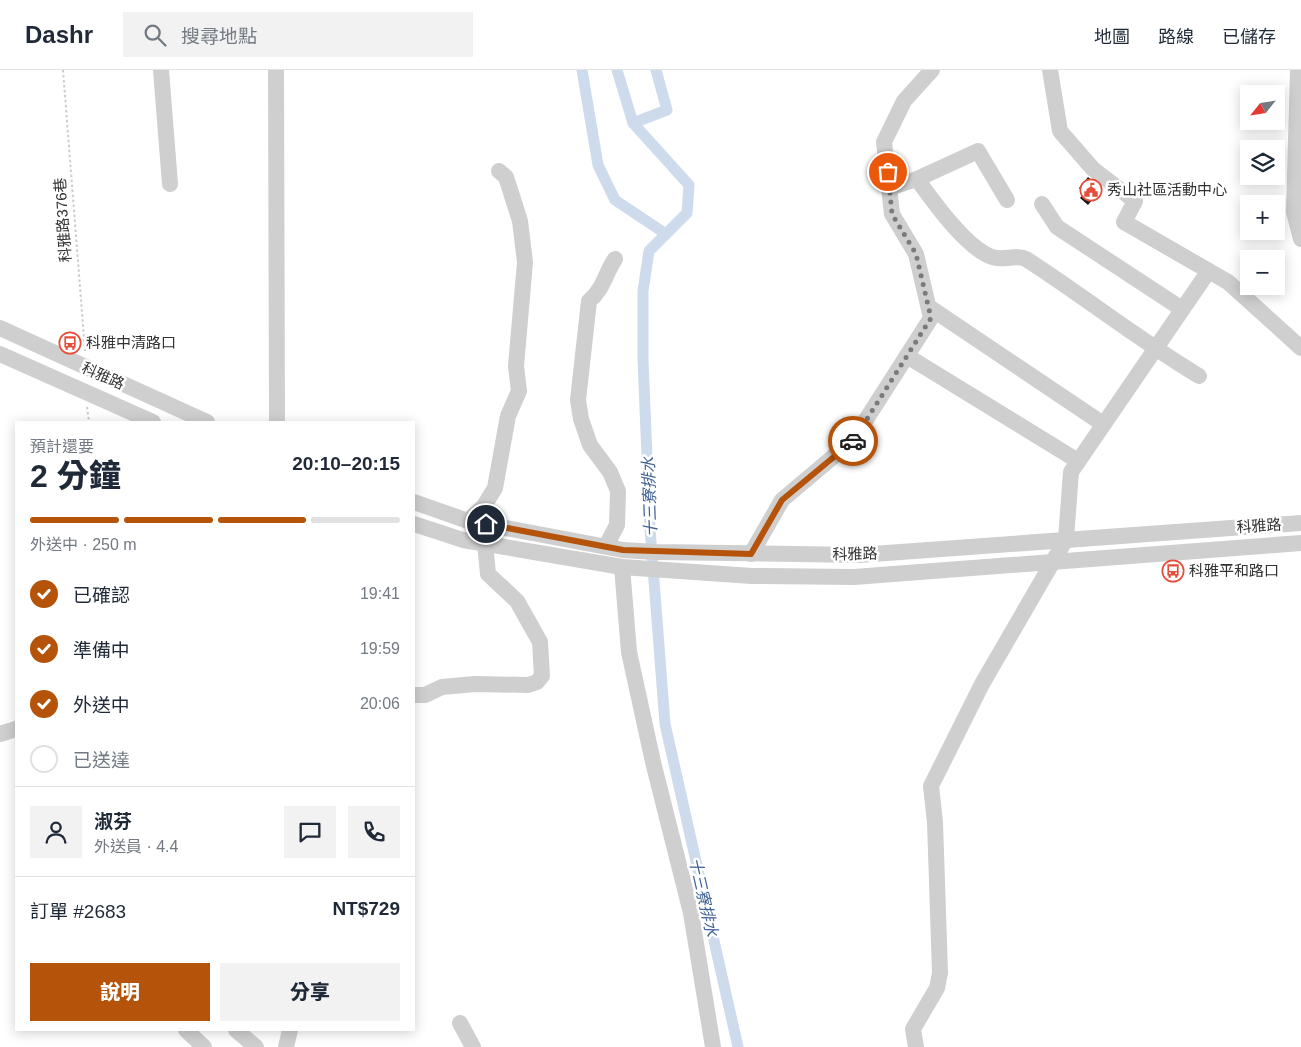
<!DOCTYPE html>
<html lang="zh-TW">
<meta charset="utf-8">
<style>
body{margin:0;font-family:Helvetica,"Noto Sans TC",sans-serif;background:#f2f2f3;color:#1f2937;height:100vh;display:flex;flex-direction:column;font-size:19px;white-space:nowrap}
*{box-sizing:border-box;margin:0}
p{font-size:16px;color:#747a83}
.icon{flex:none;width:28px;height:28px;fill:none;stroke:currentColor;stroke-width:2;stroke-linecap:round;stroke-linejoin:round}
.map{position:relative;flex:1;overflow:hidden}
.panel{position:absolute;left:15px;top:351px;width:400px;height:610px;display:flex;flex-direction:column;background:#fff;border-radius:0px;box-shadow:0 2px 12px #0003}
.panel>*{flex:none}
.needle{width:32px;rotate:240deg}
.tools{position:absolute;left:1240px;top:15px;display:grid;gap:10px}
.tools a{display:grid;place-items:center;width:45px;height:45px;border-radius:0px;background:#fff;box-shadow:0 2px 12px #0003;font-size:25px}
.pin{position:absolute;display:grid;place-items:center;width:42px;height:42px;color:#fff;margin:-21px;border:2px solid #fff;border-radius:50%;box-shadow:0 1px 5px #0007}
.courier{position:absolute;display:grid;place-items:center;width:50px;height:50px;margin:-25px;border:4px solid #b45309;border-radius:50%;background:#fff;color:#222;box-shadow:0 1px 6px #0007}
.head em{font-style:normal;font-weight:800}
.head div{display:flex;flex-direction:column-reverse}
.head{display:flex;align-items:center;justify-content:space-between;height:85px;padding:0 15px}
h1{font-size:32px;font-weight:800;line-height:38px}
.bar{display:grid;grid-template-columns:repeat(4,1fr);gap:8px 5px;align-content:center;height:60px;padding:0 15px}
.bar i{height:6px;border-radius:4px;background:#e0e1e3}
.bar .selected{background:#b45309}
.bar p{grid-column:span 4}
.line{display:flex;align-items:center;gap:12px;padding:0 15px;border-top:1px solid #e0e1e3}
.line div{flex:1}
.round{display:grid;place-items:center;flex:none;width:52px;height:52px;border-radius:0px;background:#f2f2f3}
ol{padding:0 15px;list-style:none}
li{display:flex;align-items:center;gap:15px;height:55px}
li p{margin-inline-start:auto}
li .icon{padding:5px;border-radius:50%;background:#b45309;color:#fff;stroke-width:4}
li:last-child{color:#747a83}
li i{width:28px;height:28px;border:2px solid #e0e1e3;border-radius:50%}
.button{display:flex;gap:10px;margin-top:auto;padding:10px 15px}
.button a{flex:1;height:58px;border-radius:0px;background:#b45309;color:#fff;font-size:20px;font-weight:800;line-height:58px;text-align:center}
.button a+a{background:#f2f2f3;color:#1f2937}
header{display:flex;align-items:center;gap:30px;box-sizing:border-box;height:70px;padding:0 25px;background:#fff;border-bottom:1px solid #e0e1e3}
header strong{font-size:24px}
nav{display:flex;gap:28px;margin-inline-start:auto;font-size:18px}
.search{width:350px;height:45px;background:#f2f2f3;display:flex;align-items:center;gap:12px;box-sizing:border-box;padding:0 18px;border-radius:0px;color:#747a83;font-size:19px}
.map>svg:first-child{display:block}
.lines{fill:none;stroke-linecap:round;stroke-linejoin:round}
.canal{stroke:#cedbed;stroke-width:11}
.building{fill:#191919}
.path{stroke:#ccc;stroke-width:2;stroke-dasharray:2.5 2.5;stroke-linecap:butt}
.minor{stroke:#cfcfcf;stroke-width:16}
.done{stroke:#7a7a7a;stroke-width:5;stroke-dasharray:0 9}
.route{stroke:#b45309;stroke-width:6}
.labels{text-anchor:middle;stroke-width:5;stroke-linejoin:round;paint-order:stroke}
.poi-label{font-size:15px;fill:#323232;stroke:#fff;text-anchor:start}
.street-label{font-size:15px;fill:#323232;stroke:#fff}
.water-label{font-size:16px;font-style:italic;fill:#406395;stroke:#fff}
</style>
<header>
<strong>Dashr</strong>
<div class="search"><svg class="icon" aria-label="search" viewBox="0 0 24 24"><circle cx="10" cy="10" r="6"/><path d="M15 15l6 6"/></svg>搜尋地點</div>
<nav><a>地圖</a><a>路線</a><a>已儲存</a></nav>
</header>
<div class="map">
<svg width="1301" height="977" viewBox="0 0 1301 977">
<rect width="100%" height="100%" fill="#fff"/>
<g class="lines">
<!-- canal -->
<g class="canal">
<polyline points="582,0 598,95 615,130 666,164"/>
<polyline points="617,0 633,53 689,115 687,143 649,181 643,221 643,290 650,459 665,654 738,977"/>
<polyline points="633,53 667,40 656,0"/>
</g>
</g>
<!-- building -->
<polygon class="building" points="1088,107 1102,118 1088,135 1080,128 1084,123 1079,118"/>
<g class="lines">
<!-- path -->
<g class="path">
<polyline points="63,0 85,281"/>
<polyline points="87,337 89,352"/>
</g>
<!-- minor -->
<g class="minor">
<polyline points="161,0 170,114"/>
<polyline points="276,0 277,352"/>
<polyline points="1050,0 1060,61 1093,99 1135,131 1124,152 1228,212 1301,278"/>
<polyline points="1298,0 1294,142 1301,169"/>
<path d="M917,109C933,131 966,178 992,187C1003,191 1017,184 1026,189C1085,227 1139,270 1199,306"/>
<polyline points="889,118 917,109 978,81 1007,130"/>
<polyline points="1042,134 1057,157 1182,239"/>
<polyline points="929,237 1103,354"/>
<polyline points="0,258 207,352"/>
<polyline points="0,284 153,352"/>
<polyline points="907,286 1078,391"/>
<polyline points="414,432 468,451 623,480 656,482 859,485 1301,453"/>
<polyline points="468,451 484,436 495,418 508,346 519,321 516,296 525,192 520,151 506,107 499,101"/>
<polyline points="414,454 463,470 622,497 752,506 854,507 1301,473"/>
<path d="M606,476L617,455L618,421L610,402L590,375L581,349L578,330L589,231C603,220 605,204 615,189"/>
<polyline points="751,484 782,430 853,370 931,248 916,184 892,144 884,72 904,31 932,0"/>
<polyline points="622,497 629,582 653,692 691,843 713,977"/>
<polyline points="414,625 425,625 442,617 475,614 528,615 537,612 542,606 540,572 517,531 488,504 485,473"/>
<polyline points="0,664 16,659"/>
<polyline points="460,953 473,977"/>
<polyline points="186,960 204,977"/>
<polyline points="236,960 256,977"/>
<polyline points="286,977 290,960"/>
<polyline points="916,977 913,959 937,918 940,903 935,752 931,716 982,614 1066,469 1071,402 1208,202"/>
</g>
</g>
<g class="lines">
<!-- done -->
<polyline class="done" points="853,371 931,248 916,184 892,144 888,102"/>
<!-- route -->
<polyline class="route" points="486,454 623,480 751,484 782,430 853,371"/>
</g>
<!-- icons -->
<defs>
<g id="civic-ring" transform="scale(1.125)"><circle r="9.5" fill="#fff" stroke="#e44e3a" stroke-width="1.5"/><path d="M-.6-6.5H3V-4.5H.6V-3L4-1V1h2V6H-6V1h2V-1L-.6-3ZM-1.2 2.5V6h2.4V2.5Z" fill="#e44e3a"/></g>
<g id="bus-ring" transform="scale(1.125)"><circle r="9.5" fill="#fff" stroke="#e44e3a" stroke-width="1.5"/><path d="M-5-6H5V4H4V6H2V4H-2V6H-4V4H-5ZM-3.5-4V0h7V-4ZM-3.5 1.2v1.5H-2V1.2ZM2 1.2v1.5H3.5V1.2Z" fill="#e44e3a"/></g>
</defs>
<g fill-rule="evenodd">
<use href="#civic-ring" x="1091" y="120"/>
<use href="#bus-ring" x="70" y="273"/>
<use href="#bus-ring" x="1173" y="501"/>
</g>
<g class="labels">
<!-- poi labels -->
<g class="poi-label">
<text x="1107" y="125">秀山社區活動中心</text>
<text x="86" y="278">科雅中清路口</text>
<text x="1189" y="506">科雅平和路口</text>
</g>
<!-- street labels -->
<g class="street-label">
<text transform="translate(63 150) rotate(-94)" y="5">科雅路376巷</text>
<text transform="translate(103 306) rotate(24)" y="5">科雅路</text>
<text transform="translate(1259 456) rotate(-4)" y="5">科雅路</text>
<text transform="translate(855 484) rotate(-1)" y="5">科雅路</text>
</g>
<!-- water labels -->
<g class="water-label">
<text transform="translate(649 427) rotate(-92)" y="6">十三寮排水</text>
<text transform="translate(704 827) rotate(77)" y="6">十三寮排水</text>
</g>
</g>
</svg>
<div class="tools">
<a><svg class="needle" viewBox="-14 -14 28 28"><path d="M0-13l5 13h-10z" fill="#e53935"/><path d="M0 13l5-13h-10z" fill="#747a83"/></svg></a>
<a><svg class="icon" aria-label="layers" viewBox="0 0 24 24"><path d="M12 4l9 5-9 5-9-5zM3 14l9 5 9-5"/></svg></a>
<a>+</a>
<a>−</a>
</div>
<div class="pin" style="left:888px;top:102px;background:#ea580c"><svg class="icon" aria-label="bag" viewBox="0 0 24 24"><path d="M5 8h14l-1 12H6zM9 8a3 3 0 0 1 6 0"/></svg></div>
<div class="pin" style="left:486px;top:454px;background:#1f2937"><svg class="icon" aria-label="home" viewBox="0 0 24 24"><path d="M3 11l9-7 9 7M6 9v11h12V9"/></svg></div>
<div class="courier" style="left:853px;top:371px"><svg class="icon" aria-label="car" viewBox="0 0 24 24"><path d="M5 17H2v-5l4-1 3-4h7l3 4 3 1v5h-3M9 17h6M6 11h13"/><circle cx="7" cy="17" r="2"/><circle cx="17" cy="17" r="2"/></svg></div>
<section class="panel">
<div class="head"><div><h1>2 分鐘</h1><p>預計還要</p></div><em>20:10–20:15</em></div>
<div class="bar"><i class="selected"></i><i class="selected"></i><i class="selected"></i><i></i><p>外送中 · 250 m</p></div>
<ol>
<li><svg class="icon" aria-label="check" viewBox="0 0 24 24"><path d="M5 12l5 5 9-10"/></svg>已確認<p>19:41</p></li>
<li><svg class="icon" aria-label="check" viewBox="0 0 24 24"><path d="M5 12l5 5 9-10"/></svg>準備中<p>19:59</p></li>
<li><svg class="icon" aria-label="check" viewBox="0 0 24 24"><path d="M5 12l5 5 9-10"/></svg>外送中<p>20:06</p></li>
<li><i></i>已送達</li>
</ol>
<div class="line" style="height:90px"><a class="round"><svg class="icon" aria-label="person" viewBox="0 0 24 24"><circle cx="12" cy="8" r="4"/><path d="M4 21q1-7 8-7t8 7"/></svg></a><div><b>淑芬</b><p>外送員 · 4.4</p></div><a class="round"><svg class="icon" aria-label="chat" viewBox="0 0 24 24"><path d="M4 5h16v11H9l-5 4z"/></svg></a><a class="round"><svg class="icon" aria-label="phone" viewBox="0 0 24 24"><path d="M5 4h4l2 5-3 2q2 4 5 5l2-3 5 2v4C11 20 4 13 5 4z"/></svg></a></div>
<div class="line" style="height:65px"><div>訂單 #2683</div><b>NT$729</b></div>
<div class="button"><a>說明</a><a>分享</a></div>
</section>
</div>
